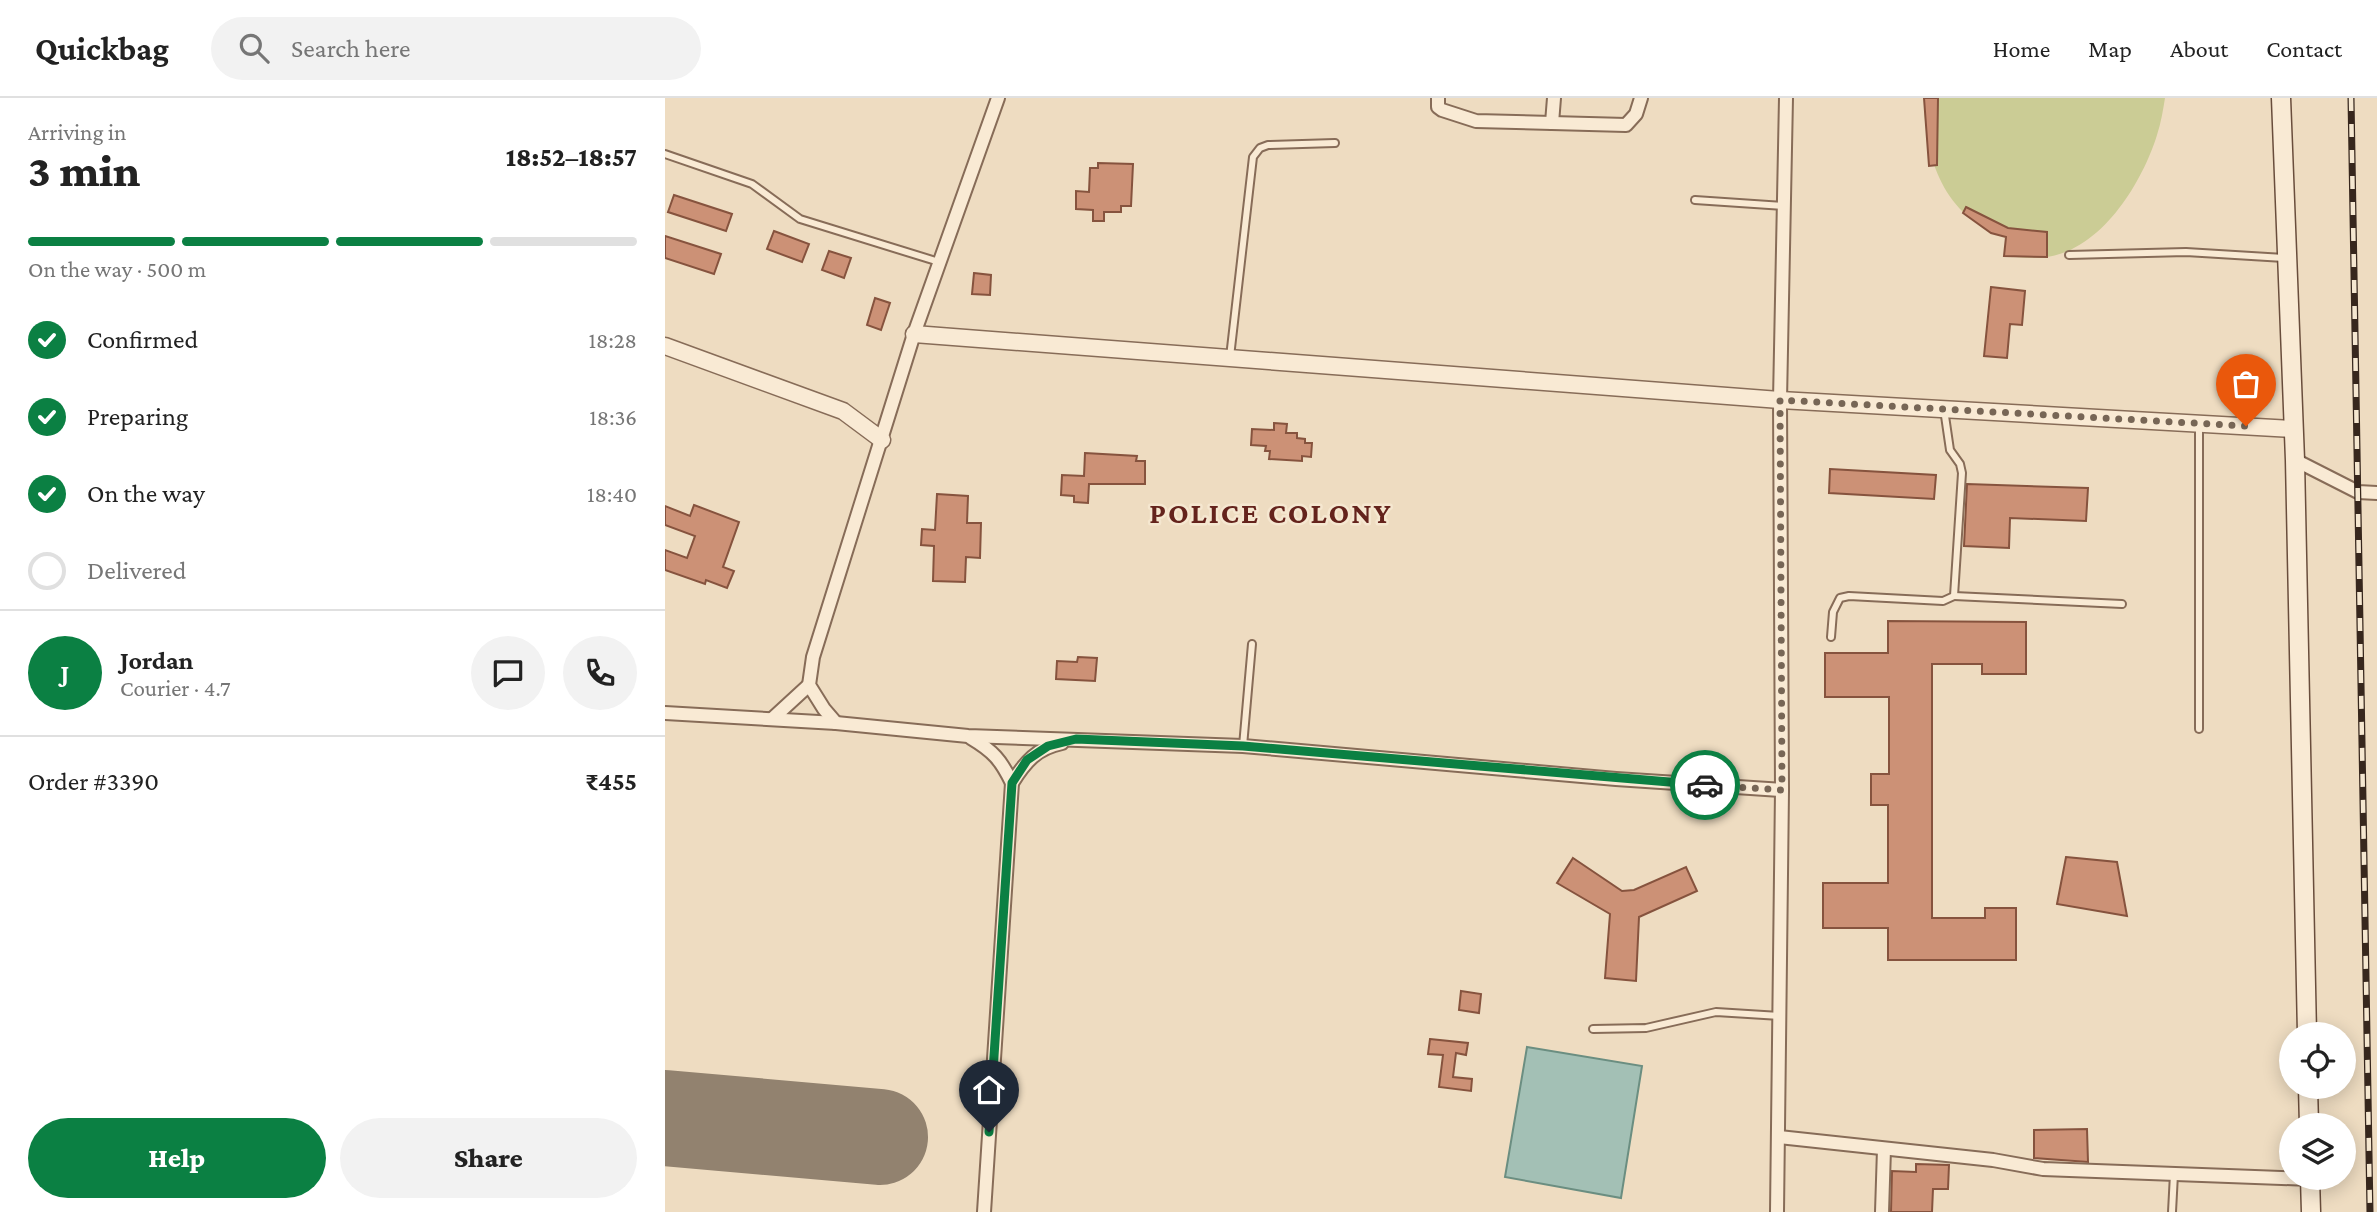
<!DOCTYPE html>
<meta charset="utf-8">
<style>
body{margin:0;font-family:"Crimson Pro",serif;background:#f2f2f2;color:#222;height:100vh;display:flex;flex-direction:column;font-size:26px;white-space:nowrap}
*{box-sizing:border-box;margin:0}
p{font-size:23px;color:#767676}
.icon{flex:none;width:38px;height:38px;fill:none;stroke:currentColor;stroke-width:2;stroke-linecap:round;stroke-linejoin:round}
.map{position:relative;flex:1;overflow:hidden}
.sheet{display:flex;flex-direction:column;background:#fff;width:665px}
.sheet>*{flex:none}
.buttons{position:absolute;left:1614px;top:924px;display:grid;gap:14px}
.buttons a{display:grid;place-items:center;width:77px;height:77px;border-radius:50%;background:#fff;box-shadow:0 4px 18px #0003;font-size:35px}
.pin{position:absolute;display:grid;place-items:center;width:60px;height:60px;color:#fff;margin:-72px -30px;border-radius:50% 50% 50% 0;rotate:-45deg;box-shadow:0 0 7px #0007}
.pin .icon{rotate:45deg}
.courier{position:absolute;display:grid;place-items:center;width:70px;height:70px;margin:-35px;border:5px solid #0b8043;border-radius:50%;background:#fff;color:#222;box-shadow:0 2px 9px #0007}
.headline em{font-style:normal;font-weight:800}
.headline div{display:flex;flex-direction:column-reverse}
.headline{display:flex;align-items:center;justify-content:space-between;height:119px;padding:0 28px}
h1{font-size:46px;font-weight:800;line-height:52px}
.bar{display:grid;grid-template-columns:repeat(4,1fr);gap:10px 7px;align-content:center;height:84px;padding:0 28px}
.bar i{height:9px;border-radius:5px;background:#e0e0e0}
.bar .on{background:#0b8043}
.bar p{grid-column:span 4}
.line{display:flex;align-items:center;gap:18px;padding:0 28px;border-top:2px solid #e0e0e0}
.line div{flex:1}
.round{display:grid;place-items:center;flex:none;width:74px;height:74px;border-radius:37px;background:#f2f2f2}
ol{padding:0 28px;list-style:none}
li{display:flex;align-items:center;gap:21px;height:77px}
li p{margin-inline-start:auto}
li .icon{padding:7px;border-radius:50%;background:#0b8043;color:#fff;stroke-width:4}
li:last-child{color:#767676}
li i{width:38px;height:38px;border:4px solid #e0e0e0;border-radius:50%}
.action{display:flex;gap:14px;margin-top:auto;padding:14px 28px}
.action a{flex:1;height:80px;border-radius:42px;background:#0b8043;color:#fff;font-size:28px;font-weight:800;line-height:80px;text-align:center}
.action a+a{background:#f2f2f2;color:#222}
header{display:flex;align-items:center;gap:42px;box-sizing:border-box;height:98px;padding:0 35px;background:#fff;border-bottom:2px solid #e0e0e0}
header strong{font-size:33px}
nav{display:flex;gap:38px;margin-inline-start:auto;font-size:24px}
.search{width:490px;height:63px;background:#f2f2f2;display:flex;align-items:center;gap:18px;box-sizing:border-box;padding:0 24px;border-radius:38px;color:#767676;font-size:26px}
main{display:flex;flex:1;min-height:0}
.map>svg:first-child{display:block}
.green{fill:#cbcc95}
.water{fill:#a3c0b5;stroke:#6b8e81;stroke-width:2}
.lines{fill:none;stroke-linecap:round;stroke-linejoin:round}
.runway{stroke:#92826f;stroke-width:96}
.building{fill:#cc9176;stroke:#86533e;stroke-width:2}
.service-casing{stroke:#876c58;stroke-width:10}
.minor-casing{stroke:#876c58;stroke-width:16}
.tertiary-casing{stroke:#876c58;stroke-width:19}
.secondary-casing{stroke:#694d3c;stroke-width:21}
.service{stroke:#f9ead4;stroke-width:6}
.minor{stroke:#f9ead4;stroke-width:12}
.tertiary{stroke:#f9ead4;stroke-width:16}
.secondary{stroke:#f9ead4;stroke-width:18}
.rail-casing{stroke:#37271d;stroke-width:7}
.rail{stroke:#f5e7d0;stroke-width:4.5;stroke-dasharray:13;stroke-linecap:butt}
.done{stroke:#776656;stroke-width:7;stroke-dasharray:0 12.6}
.route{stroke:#0b8043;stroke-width:9}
.labels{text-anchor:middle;stroke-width:5;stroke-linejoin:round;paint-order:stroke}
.district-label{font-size:30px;font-weight:bold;letter-spacing:2px;fill:#64231c;stroke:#f5e7d0}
</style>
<header>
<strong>Quickbag</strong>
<div class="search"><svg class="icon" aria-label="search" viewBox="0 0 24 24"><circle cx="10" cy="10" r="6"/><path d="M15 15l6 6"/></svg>Search here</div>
<nav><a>Home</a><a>Map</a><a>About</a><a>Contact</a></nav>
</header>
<main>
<section class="sheet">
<div class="headline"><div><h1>3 min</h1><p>Arriving in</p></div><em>18:52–18:57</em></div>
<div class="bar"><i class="on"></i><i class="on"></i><i class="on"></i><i></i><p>On the way · 500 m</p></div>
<ol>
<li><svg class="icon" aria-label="check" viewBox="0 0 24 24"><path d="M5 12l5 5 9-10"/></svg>Confirmed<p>18:28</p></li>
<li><svg class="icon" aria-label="check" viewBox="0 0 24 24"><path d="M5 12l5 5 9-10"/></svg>Preparing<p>18:36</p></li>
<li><svg class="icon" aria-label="check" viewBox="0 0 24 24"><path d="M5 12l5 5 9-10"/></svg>On the way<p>18:40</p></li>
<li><i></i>Delivered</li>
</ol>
<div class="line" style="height:126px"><b class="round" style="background:#0b8043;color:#fff">J</b><div><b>Jordan</b><p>Courier · 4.7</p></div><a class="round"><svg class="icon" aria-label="chat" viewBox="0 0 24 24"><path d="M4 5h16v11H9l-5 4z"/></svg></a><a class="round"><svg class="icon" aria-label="phone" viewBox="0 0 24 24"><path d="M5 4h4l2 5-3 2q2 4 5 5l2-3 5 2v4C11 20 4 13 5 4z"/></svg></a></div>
<div class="line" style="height:91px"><div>Order #3390</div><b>₹455</b></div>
<div class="action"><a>Help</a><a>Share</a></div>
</section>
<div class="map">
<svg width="1712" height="1114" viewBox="0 0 1712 1114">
<rect width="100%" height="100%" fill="#eedcc1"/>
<!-- green -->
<path class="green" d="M1259,0H1500C1498,12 1496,25 1492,37C1477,85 1437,151 1382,159C1369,161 1353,159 1339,158L1341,139C1279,120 1259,59 1259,0Z"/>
<!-- water -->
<polygon class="water" points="862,949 977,968 956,1100 840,1079"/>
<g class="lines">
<!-- runway -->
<polyline class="runway" points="0,1020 215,1039"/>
</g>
<!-- building -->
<g class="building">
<polygon points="1259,0 1273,0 1272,67 1264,68"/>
<polygon points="433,65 468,66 466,108 456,108 456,114 439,114 439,123 428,123 428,112 411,111 411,93 424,94 425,70 433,70"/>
<polygon points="9,97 67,116 61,133 3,114"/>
<polygon points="1301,109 1343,130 1382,134 1382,159 1339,158 1341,139 1326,135 1298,115"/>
<polygon points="109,133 144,146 137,164 102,151"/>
<polygon points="0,138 56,156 49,176 0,160"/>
<polygon points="164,153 186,160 179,180 157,172"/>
<polygon points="309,175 326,177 325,197 307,196"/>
<polygon points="1326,189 1360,193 1357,227 1345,226 1342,260 1319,258"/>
<polygon points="210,200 225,205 216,232 202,227"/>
<polygon points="609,325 622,326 621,335 632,335 632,340 640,341 640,345 647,345 646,359 637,358 637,363 604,361 605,353 600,353 601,348 586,347 587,331 609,332"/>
<polygon points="420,355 472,358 471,363 480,363 480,386 424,386 423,405 409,404 409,398 396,397 397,377 419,378"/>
<polygon points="1165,371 1271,377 1269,401 1164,395"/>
<polygon points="1302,386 1423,390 1421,423 1345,420 1344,450 1299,448"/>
<polygon points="272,396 303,398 302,425 316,425 315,460 301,459 300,484 268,483 269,448 256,447 257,431 270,432"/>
<polygon points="29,407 74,424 58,469 69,473 62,490 41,482 40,486 0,472 0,452 22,460 30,438 0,427 0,408 25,418"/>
<polygon points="1223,523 1361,524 1361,576 1317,576 1317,566 1267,566 1267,820 1320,820 1320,810 1351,810 1351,862 1223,862 1223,830 1158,830 1158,785 1223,785 1223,707 1206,707 1206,676 1224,676 1224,599 1160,599 1160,555 1223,555"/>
<polygon points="413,559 432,560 430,583 391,581 392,563 412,564"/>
<polygon points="1401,759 1452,764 1462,818 1392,806"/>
<polygon points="908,760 957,793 969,792 1021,769 1032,793 974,819 971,883 940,880 945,816 892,785"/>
<polygon points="796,893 816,896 814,915 794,912"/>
<polygon points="765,941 803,945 801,957 791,955 788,979 807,981 806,993 774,989 778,957 763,956"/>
<polygon points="1422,1031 1423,1064 1369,1060 1369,1032"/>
<polygon points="1251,1066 1284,1067 1283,1091 1268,1091 1267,1114 1226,1114 1227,1073 1251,1074"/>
</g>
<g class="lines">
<!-- service casing -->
<g class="service-casing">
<g id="service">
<polyline points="0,56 87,86 135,121 274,164"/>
<polyline points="1030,102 1118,108"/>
<polyline points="1404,157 1521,154 1619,160"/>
<polyline points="565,259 588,59 595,50 603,47 670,45"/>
<polyline points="1534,328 1534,631"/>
<polyline points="1289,498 1457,506"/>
<polyline points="1166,539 1168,514 1175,500 1184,498 1278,503 1289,498 1297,375 1295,366 1285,352 1279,311"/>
<polyline points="578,648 587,546"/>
<polyline points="928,931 981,930 1051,914 1115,918"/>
<polyline points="1507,1114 1509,1076"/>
</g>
</g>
<!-- minor casing -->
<g class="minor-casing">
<g id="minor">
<polyline points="773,0 773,9 777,12 811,23 961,27 971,16 976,0"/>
<polyline points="887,25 889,0"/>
<polyline points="1630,362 1693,394 1712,395"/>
<polyline points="0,615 171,625 303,638 578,648 951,681 1117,692"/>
<polyline points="107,621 144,587"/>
<polyline points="171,625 159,611 144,587 148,559 249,236 333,0"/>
<path d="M306,640C328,653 336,662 347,685"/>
<polyline points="1114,1039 1328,1062 1378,1071 1645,1081"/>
<path d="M319,1114L347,685C360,664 372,650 397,645"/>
<polyline points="1112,1114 1117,692 1115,302 1121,0"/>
<polyline points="1217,1114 1219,1051"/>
</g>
</g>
<!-- tertiary casing -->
<g class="tertiary-casing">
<g id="tertiary">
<polyline points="249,236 1115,302 1628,331"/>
<polyline points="0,248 178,313 217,342"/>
</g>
</g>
<!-- secondary casing -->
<g class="secondary-casing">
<g id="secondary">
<polyline points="1616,0 1630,362 1642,936"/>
<polyline points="1643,989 1644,1027"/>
<polyline points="1645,1080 1646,1114"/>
</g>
</g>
<!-- service -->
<use href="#service" class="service"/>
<!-- minor -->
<use href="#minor" class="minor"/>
<!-- tertiary -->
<use href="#tertiary" class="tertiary"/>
<!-- secondary -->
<use href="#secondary" class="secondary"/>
<!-- rail casing -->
<g class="rail-casing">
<polyline id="rail" points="1686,0 1705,1114"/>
</g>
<!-- rail -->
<use href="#rail" class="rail"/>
</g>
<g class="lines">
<!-- done -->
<polyline class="done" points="1040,687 1117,692 1115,302 1581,328"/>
<!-- route -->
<polyline class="route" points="324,1034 347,685 362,662 383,648 411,641 578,648 1040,687"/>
</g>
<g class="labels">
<!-- district labels -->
<g class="district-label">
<text x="606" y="425">POLICE COLONY</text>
</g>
</g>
</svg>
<div class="buttons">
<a><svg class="icon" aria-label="locate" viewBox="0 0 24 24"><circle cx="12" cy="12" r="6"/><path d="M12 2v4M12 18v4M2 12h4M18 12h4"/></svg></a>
<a><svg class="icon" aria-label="layers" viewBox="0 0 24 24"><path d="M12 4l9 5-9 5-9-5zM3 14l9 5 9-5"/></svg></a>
</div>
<div class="pin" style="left:1581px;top:328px;background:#ea580c"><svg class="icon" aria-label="bag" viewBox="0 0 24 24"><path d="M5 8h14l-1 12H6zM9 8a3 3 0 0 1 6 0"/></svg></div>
<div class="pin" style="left:324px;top:1034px;background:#1f2937"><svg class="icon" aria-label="home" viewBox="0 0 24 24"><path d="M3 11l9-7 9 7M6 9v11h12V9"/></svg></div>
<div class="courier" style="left:1040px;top:687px"><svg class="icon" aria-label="car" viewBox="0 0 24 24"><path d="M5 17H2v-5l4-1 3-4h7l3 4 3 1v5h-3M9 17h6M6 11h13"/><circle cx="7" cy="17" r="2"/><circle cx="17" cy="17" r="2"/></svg></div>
</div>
</main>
